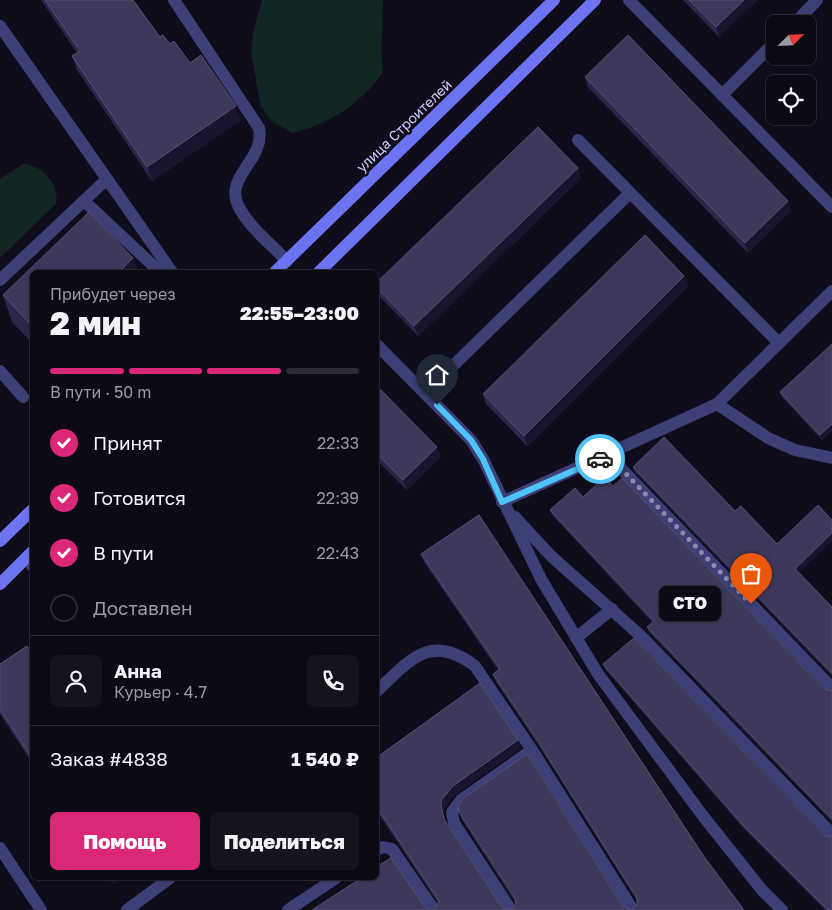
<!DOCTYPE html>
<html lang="ru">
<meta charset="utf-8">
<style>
body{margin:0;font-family:"Golos Text",sans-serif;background:#14131e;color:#f1f3f6;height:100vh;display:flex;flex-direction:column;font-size:19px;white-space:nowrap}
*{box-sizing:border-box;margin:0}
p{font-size:16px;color:#9a9aa0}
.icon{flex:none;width:28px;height:28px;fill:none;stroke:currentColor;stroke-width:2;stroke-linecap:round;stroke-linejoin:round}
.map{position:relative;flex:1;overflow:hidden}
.panel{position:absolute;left:30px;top:270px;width:349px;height:610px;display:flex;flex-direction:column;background:#0b0a15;border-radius:8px;box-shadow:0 1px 4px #0004,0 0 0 1px #2b2b34}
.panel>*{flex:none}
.needle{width:32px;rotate:66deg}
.tools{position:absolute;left:766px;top:15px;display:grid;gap:10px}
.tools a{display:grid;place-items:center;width:50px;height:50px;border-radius:8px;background:#0b0a15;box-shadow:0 1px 4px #0004,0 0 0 1px #2b2b34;font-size:25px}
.pin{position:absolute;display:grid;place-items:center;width:42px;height:42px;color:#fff;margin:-51px -21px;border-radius:50% 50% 50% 0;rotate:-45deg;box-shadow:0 0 5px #0007}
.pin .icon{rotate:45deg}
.courier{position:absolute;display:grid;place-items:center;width:50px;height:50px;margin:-25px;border:4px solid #4fc3f7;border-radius:50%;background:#fff;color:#222;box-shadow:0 1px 6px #0007}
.bubble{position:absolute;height:35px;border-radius:8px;background:#0b0a15;box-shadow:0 1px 4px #0004,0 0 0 1px #2b2b34;font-size:16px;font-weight:800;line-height:35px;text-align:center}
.headline em{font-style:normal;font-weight:800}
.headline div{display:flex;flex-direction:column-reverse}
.headline{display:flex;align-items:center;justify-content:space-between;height:85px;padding:0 20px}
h1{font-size:32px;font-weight:800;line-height:38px}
.bar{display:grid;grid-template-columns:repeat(4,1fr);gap:8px 5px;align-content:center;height:60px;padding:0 20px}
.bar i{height:6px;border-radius:4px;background:#2b2b34}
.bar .active{background:#db2777}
.bar p{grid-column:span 4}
.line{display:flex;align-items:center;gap:12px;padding:0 20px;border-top:1px solid #2b2b34}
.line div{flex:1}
.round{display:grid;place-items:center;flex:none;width:52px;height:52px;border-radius:8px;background:#14131e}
ol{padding:0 20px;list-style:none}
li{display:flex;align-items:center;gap:15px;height:55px}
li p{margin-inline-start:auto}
li .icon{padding:5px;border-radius:50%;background:#db2777;color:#fff;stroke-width:4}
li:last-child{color:#9a9aa0}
li i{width:28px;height:28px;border:2px solid #2b2b34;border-radius:50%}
.button{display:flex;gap:10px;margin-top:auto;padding:10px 20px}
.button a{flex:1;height:58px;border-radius:8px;background:#db2777;color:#fff;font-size:20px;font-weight:800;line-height:58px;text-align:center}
.button a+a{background:#14131e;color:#f1f3f6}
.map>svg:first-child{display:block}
.green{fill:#112523}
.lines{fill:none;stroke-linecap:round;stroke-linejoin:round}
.lane{stroke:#3d3f77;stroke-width:12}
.street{stroke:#3d3f77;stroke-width:12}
.secondary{stroke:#6d74f1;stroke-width:12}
.wall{fill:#2b2748}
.shaded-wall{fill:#19152f}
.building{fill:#3d395b;stroke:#545074}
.done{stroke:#8c8aac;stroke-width:5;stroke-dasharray:0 9}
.route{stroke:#4fc3f7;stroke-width:6}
.labels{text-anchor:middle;stroke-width:5;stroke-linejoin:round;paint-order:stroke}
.street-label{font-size:14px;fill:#cfcdfa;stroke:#0f0d1c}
</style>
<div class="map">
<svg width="832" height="910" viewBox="0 0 832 910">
<rect width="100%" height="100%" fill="#0f0d1c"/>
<!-- green -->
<g class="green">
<path d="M262,0H383C383,25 380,48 383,72C363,102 327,126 292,133L270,120L260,104L251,51L253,33Z"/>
<path d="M23,164C42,165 60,184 56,204L0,258V179Z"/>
</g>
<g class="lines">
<!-- lane -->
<g class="lane">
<path d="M174,0L259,128C266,161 221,177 240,209C251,229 272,245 287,261"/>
<polyline points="629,0 832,207"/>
<polyline points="794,24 817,0"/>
<polyline points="0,26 172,272"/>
<polyline points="722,95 775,42"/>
<polyline points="578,140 779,343"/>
<polyline points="84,201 160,272"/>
<polyline points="0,280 107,179"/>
<polyline points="376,344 471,440 483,459 541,579 598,674 703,816 762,890 782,910"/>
<polyline points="0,371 23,397"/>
<polyline points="425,393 630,193"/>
<polyline points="717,404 768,438 795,450 832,458"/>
<polyline points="608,455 832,688"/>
<polyline points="502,502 717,404 832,291"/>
<polyline points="515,517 551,556 642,637 832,834"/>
<polyline points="28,556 32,566"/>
<polyline points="576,638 612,609"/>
<path d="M376,692C410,660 430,632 475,666L532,750L633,910"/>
<polyline points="376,850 383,847 392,849 434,910"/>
<polyline points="127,910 170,878"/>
<polyline points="288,910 336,878"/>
<polyline points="511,910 454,823 452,812 461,800 532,750"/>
</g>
<!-- street -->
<polyline class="street" points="0,848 41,910"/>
<!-- secondary -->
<g class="secondary">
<polyline points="275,272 554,0"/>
<polyline points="319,272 595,0"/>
<polyline points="0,541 32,510"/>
<polyline points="0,584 32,552"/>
</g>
</g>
<!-- wall -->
<g class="wall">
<polygon points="41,0 133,0 160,37 170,44 190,63 241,120 152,181 77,70 72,56 77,53"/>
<polygon points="683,0 757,0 719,37"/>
<polygon points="585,77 791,211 748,253 588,87"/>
<polygon points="581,178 418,336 378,295 376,291 376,283"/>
<polygon points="89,212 133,258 138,272 32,272 32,343 12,322 3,295"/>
<polygon points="684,276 688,286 527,446 486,404 483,394"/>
<polygon points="832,344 832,431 822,440 782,397 780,392"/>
<polygon points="376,385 441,456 407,490 376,459"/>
<polygon points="633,467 735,511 777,544 832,540 799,572 832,607 832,676 635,472"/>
<polygon points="613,486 824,689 832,691 832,822 649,632 647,627 653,623 552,515 550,510"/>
<polygon points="421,554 705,858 637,905 637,901 539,746 496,682 493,674 498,670 424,562"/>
<polygon points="32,654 32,763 0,714 0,664"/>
<polygon points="603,664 824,835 828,837 832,910 825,910 745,830 605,669"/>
<polygon points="480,683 518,740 521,748 456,794 445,807 444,813 446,822 501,906 505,909 512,909 516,905 515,902 462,820 458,806 464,798 527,754 623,906 631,910 432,910 435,909 438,903 376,810 376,758"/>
</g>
<!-- shaded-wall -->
<g class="shaded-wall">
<polygon points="744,0 757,0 719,37 716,27"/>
<polygon points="236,106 241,120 152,181 147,167"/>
<polygon points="578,168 581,178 418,336 414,326"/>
<polygon points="788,201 791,211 748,253 745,243"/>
<polygon points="133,258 138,272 119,272"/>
<polygon points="684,276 688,286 527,446 524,436"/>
<polygon points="832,424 832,431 822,440 820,435"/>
<polygon points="437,447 441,456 407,490 403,480"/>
<polygon points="832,533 832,540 797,574 795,569"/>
<polygon points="518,740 521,748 456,794 445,807 444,813 447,827 444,819 441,805 442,799 453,786"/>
<polygon points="110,878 123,878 112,885"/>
<polygon points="236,878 243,878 237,881"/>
</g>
<!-- building -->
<g class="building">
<polygon points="45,0 133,0 160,37 163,35 170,44 174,41 190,63 201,55 236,106 147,167 72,56 80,51"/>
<polygon points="689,0 744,0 716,27"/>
<polygon points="628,35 788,201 745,243 585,77"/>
<polygon points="538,127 578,168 414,326 376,287 376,283"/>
<polygon points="89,212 133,258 119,272 32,272 32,326 3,295"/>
<polygon points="645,235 684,276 524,436 483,394"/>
<polygon points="832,344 832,424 820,435 780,392"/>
<polygon points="376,385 437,447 403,480 376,453"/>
<polygon points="664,437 735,511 741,506 777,544 818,505 832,520 832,533 795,569 832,607 832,673 633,467"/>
<polygon points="605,477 613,486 622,478 824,689 832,691 832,819 647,627 654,621 550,510 575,488 583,497"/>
<polygon points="479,515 705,858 744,910 631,910 637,905 637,898 536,738 493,674 500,669 421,554"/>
<polygon points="634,638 824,835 828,837 832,836 832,910 828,910 743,825 603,664"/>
<polygon points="27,646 32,654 32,759 0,709 0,664"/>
<polygon points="480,683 518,740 453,786 442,799 441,805 444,819 501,906 505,909 512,909 516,905 515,898 459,812 458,806 464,798 527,754 623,906 631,910 432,910 435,909 439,901 376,806 376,758"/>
<polygon points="391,858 425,907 431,910 312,910 361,878 376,878 376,867"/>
</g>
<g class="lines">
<!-- done -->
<polyline class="done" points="600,459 608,455 751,604"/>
<!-- route -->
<polyline class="route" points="437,405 471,440 483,459 502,502 600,459"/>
</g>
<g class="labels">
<!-- street labels -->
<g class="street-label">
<text transform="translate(404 126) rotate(-44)" y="5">улица Строителей</text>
</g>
</g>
</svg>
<div class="tools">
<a><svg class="needle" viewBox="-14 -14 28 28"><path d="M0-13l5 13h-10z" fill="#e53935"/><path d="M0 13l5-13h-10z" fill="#9a9aa0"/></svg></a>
<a><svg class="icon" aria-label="locate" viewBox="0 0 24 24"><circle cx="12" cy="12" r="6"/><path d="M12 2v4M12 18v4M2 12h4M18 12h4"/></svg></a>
</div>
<div class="pin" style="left:751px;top:604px;background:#ea580c"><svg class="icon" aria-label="bag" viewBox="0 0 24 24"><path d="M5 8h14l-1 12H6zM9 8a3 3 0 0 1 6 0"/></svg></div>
<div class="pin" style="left:437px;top:405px;background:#1f2937"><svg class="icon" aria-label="home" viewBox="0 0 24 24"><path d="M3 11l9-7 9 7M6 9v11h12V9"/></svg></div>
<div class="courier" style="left:600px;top:459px"><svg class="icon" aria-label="car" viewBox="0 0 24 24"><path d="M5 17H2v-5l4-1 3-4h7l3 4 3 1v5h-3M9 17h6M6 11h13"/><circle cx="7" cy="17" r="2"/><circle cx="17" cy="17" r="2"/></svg></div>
<div class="bubble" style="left:659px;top:586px;width:62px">СТО</div>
<section class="panel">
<div class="headline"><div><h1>2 мин</h1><p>Прибудет через</p></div><em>22:55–23:00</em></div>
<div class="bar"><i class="active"></i><i class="active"></i><i class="active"></i><i></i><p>В пути · 50 m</p></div>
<ol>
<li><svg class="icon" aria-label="check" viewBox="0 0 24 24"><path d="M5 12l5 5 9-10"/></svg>Принят<p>22:33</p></li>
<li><svg class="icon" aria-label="check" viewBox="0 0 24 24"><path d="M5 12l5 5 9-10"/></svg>Готовится<p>22:39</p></li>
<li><svg class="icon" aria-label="check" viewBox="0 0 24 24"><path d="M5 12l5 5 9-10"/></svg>В пути<p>22:43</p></li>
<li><i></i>Доставлен</li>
</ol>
<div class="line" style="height:90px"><a class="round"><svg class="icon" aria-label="person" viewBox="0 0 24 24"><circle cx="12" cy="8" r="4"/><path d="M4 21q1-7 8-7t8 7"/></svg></a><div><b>Анна</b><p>Курьер · 4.7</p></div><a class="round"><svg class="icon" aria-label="phone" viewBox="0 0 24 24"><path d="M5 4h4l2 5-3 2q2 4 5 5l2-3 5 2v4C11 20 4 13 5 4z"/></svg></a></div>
<div class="line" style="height:65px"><div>Заказ #4838</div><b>1 540 ₽</b></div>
<div class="button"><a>Помощь</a><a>Поделиться</a></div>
</section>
</div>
